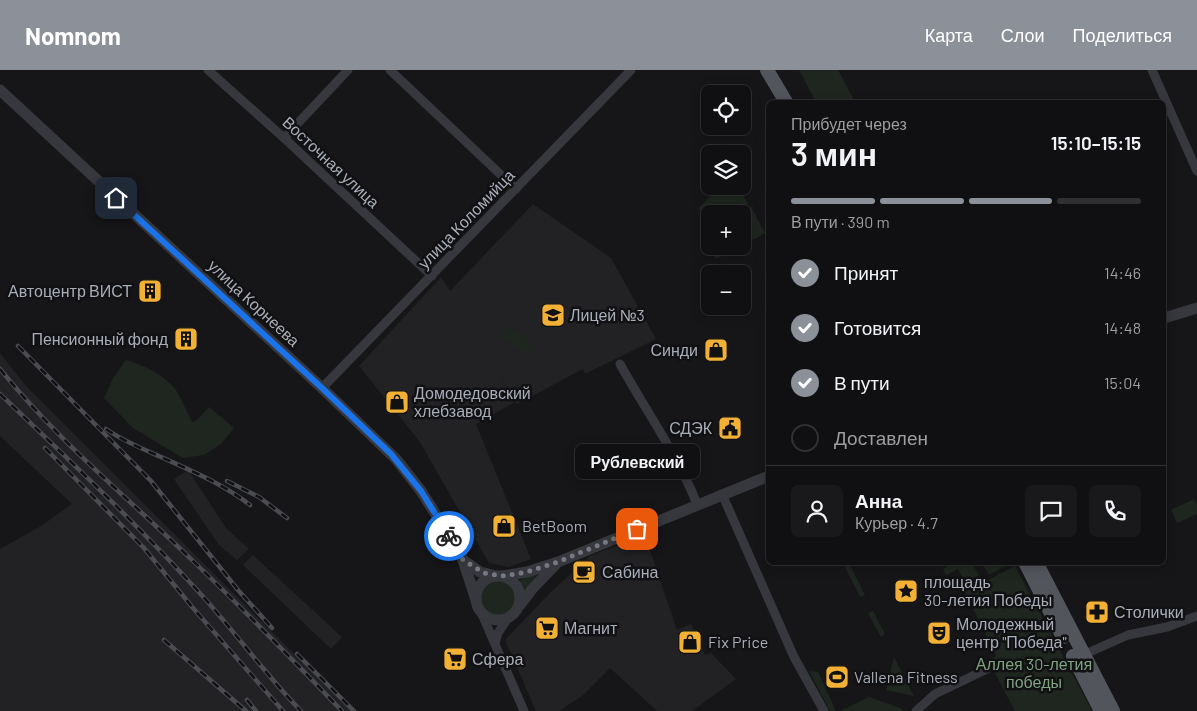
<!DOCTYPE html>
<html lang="ru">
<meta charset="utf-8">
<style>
body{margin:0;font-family:Barlow,sans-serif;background:#19191b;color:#f1f3f6;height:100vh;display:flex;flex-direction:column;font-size:19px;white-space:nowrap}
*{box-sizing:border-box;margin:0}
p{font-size:16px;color:#9c9d9f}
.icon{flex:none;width:28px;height:28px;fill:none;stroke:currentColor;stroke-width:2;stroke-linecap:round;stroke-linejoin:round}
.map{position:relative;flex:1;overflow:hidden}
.details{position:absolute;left:766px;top:30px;width:400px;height:465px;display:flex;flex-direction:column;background:#101012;border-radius:8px;box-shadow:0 2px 12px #0003,0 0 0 1px #303032}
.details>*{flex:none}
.buttons{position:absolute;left:701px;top:15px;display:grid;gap:10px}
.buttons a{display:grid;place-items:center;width:50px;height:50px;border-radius:8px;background:#101012;box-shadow:0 2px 12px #0003,0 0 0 1px #303032;font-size:25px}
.pin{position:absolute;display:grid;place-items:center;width:42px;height:42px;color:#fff;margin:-21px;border-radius:10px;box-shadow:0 2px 8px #0006}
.courier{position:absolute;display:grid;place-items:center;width:50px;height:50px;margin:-25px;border:4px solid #1a73e8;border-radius:50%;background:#fff;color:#222;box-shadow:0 1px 6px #0007}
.bubble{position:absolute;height:35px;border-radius:8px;background:#101012;box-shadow:0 2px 12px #0003,0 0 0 1px #303032;font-size:16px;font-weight:600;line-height:35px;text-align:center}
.headline em{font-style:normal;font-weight:600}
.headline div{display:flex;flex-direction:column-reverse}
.headline{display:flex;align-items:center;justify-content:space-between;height:85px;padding:0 25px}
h1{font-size:32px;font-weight:600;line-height:38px}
.bar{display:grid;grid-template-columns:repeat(4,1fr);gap:8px 5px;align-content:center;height:60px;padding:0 25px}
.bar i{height:6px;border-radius:4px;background:#303032}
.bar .on{background:#8c9099}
.bar p{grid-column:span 4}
.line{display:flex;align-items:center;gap:12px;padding:0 25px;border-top:1px solid #303032}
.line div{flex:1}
.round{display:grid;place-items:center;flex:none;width:52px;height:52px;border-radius:8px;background:#19191b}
ol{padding:0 25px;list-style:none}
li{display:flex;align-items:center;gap:15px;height:55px}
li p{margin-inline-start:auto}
li .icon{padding:5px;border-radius:50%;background:#8c9099;color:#fff;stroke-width:4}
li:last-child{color:#9c9d9f}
li i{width:28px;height:28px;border:2px solid #303032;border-radius:50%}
header{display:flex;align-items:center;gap:30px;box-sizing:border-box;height:70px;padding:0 25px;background:#8c9099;color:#fff}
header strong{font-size:24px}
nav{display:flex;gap:28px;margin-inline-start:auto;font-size:18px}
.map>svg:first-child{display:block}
.built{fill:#222225}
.green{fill:#1e261f}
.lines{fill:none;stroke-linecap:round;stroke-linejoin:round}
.minor{stroke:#37383d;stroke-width:9}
.tertiary{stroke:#37383d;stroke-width:11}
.primary{stroke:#53555c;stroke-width:14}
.rail-casing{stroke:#4a4c52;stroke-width:4.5}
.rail{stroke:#111113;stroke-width:2.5;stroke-dasharray:8;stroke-linecap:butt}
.done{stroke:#757880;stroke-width:5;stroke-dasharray:0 9}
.route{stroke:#1a73e8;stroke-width:6}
.labels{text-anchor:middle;stroke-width:5;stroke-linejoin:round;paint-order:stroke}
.street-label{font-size:16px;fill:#a8adb8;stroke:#111113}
.poi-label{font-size:16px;fill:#a8adb8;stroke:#111113;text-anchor:start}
.park-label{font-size:16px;fill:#7fa381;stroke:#111113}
</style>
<header>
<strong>Nomnom</strong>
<nav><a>Карта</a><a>Слои</a><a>Поделиться</a></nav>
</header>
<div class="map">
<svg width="1197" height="641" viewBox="0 0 1197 641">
<rect width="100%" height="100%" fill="#161618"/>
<!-- built -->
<g class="built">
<polygon points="533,134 611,188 656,269 585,304 583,299 517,334 496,299 515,332 476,354 531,489 508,497 489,493 420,372 359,296 441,207 450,221"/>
<polygon points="0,283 26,316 351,641 0,641 0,479 41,456 72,434 0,366"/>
<polygon points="188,400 226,458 249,479 237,490 219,475 174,409"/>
<polygon points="645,465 677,560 691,554 705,585 711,583 736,609 692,641 657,641 610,598 582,626 559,641 536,641 505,570 551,522 590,486"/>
<polygon points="253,485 342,567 331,579 243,495"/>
</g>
<!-- green -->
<g class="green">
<polygon points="799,0 838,0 855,32 816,32"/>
<polygon points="714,116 739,116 748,134 740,138 738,133 730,137 733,144 710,144 710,176 740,176 716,189 701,161 709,156 699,138 716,120"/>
<polygon points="751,137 765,163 753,170 743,151 742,144 739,144"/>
<polygon points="509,256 533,274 525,284 501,267"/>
<path d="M126,290C144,295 164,305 176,320C182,330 187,342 192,352L197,350L209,337L234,358L221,374L204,385L183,388L133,358L104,328L113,308Z"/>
<polygon points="1194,429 1197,435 1197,444 1177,453 1171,440"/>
<polygon points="843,493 849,493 865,525 860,527"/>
<polygon points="954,493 972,493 981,509 968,516 958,499 946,505 943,499"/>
<polygon points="1009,493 1009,494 989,505 982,493"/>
<polygon points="1015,496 1092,641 1015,641 990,594 990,589 996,586 965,522"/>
<polygon points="539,502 524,521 522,515 518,511"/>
<circle cx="498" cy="528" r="18"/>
<polygon points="873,541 885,564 881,567 868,543"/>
<polygon points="894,587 914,626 886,620"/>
<polygon points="809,601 818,602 836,641 830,641"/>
<polygon points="869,627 903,639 901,641 840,641"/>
</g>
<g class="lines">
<!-- minor -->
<g class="minor">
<polyline points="208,0 284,68 432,206"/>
<polyline points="390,0 516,119"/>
<polyline points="1152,0 1197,101"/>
<polyline points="284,68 348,0"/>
<path d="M620,294C646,341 677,384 697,434"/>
<polyline points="322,318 631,0"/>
<polyline points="722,424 794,587 824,641"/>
<polyline points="481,542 524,641"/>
<polyline points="495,573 498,563 508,548"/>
<polyline points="1083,585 1128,565 1167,557 1197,546"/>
<polyline points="916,641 935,624 987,599"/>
</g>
<!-- tertiary -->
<g class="tertiary">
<polyline points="0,20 322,318 396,389 421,421 445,459 463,490 476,530"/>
<polyline points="1164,248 1197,238"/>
<polyline points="463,490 480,502 496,506"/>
<circle cx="498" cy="528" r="22"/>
<polyline points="502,506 527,502 558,492 769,406"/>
<polyline points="520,535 533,518 557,493"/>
</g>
<!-- primary -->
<g class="primary">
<polyline points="767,0 786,32"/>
<polyline points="1025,492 1063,567"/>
<polyline points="1036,492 1113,641"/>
<polyline points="1073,586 1101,641"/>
</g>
<!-- rail casing -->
<g class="rail-casing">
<g id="rail">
<polyline points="18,276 151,411 238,520 272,558"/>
<path d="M0,299C56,369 128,428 192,490C243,539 293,590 342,641"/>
<path d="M0,324C67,388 135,452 197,520C233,559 264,603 301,641"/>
<path d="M106,359C123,371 143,379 161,387C192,401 223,414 250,435"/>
<polyline points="45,378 144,478 193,538 283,641"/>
<polyline points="227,411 259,427 287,448"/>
<polyline points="164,570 246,641"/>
<polyline points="297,584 354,641"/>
<polyline points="247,630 256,641"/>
</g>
</g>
<!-- rail -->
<use href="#rail" class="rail"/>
</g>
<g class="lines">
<!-- done -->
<polyline class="done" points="449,466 463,490 484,503 502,506 527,502 558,492 637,459"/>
<!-- route -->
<polyline class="route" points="116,128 322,318 391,384 421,421 449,466"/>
</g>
<!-- icons -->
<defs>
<g id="building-square" transform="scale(1.25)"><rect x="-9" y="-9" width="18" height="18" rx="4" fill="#f2b134" stroke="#111113"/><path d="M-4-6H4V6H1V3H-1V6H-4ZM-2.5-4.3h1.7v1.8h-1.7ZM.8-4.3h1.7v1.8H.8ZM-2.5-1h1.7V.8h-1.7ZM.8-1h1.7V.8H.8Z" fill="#111"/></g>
<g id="school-square" transform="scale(1.25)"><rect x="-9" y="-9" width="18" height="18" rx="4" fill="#f2b134" stroke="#111113"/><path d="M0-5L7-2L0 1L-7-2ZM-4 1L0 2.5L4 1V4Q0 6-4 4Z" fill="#111"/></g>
<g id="shop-square" transform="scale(1.25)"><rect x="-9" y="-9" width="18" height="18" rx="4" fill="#f2b134" stroke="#111113"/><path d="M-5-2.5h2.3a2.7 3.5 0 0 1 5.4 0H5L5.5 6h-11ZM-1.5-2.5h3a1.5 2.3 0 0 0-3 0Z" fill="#111"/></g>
<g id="civic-square" transform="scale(1.25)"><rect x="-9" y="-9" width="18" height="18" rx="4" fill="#f2b134" stroke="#111113"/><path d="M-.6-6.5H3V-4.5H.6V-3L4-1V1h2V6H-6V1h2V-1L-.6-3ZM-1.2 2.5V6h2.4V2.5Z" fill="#111"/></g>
<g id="cafe-square" transform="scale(1.25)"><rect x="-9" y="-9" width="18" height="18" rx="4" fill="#f2b134" stroke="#111113"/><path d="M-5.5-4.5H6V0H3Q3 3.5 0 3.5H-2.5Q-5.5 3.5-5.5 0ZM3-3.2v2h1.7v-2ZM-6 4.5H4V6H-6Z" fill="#111"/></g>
<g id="sight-square" transform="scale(1.25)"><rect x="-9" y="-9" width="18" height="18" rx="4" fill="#f2b134" stroke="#111113"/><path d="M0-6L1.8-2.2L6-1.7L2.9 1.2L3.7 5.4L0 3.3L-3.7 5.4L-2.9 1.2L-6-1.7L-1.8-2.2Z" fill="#111"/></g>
<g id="pharmacy-square" transform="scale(1.25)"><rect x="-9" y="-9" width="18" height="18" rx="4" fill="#f2b134" stroke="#111113"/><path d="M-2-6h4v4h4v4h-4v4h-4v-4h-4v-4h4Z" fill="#111"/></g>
<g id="supermarket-square" transform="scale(1.25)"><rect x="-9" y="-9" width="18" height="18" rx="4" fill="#f2b134" stroke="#111113"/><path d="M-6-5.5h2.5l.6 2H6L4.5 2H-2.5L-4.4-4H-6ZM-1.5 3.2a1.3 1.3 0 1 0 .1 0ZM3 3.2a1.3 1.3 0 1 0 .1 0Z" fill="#111"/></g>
<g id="theatre-square" transform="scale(1.25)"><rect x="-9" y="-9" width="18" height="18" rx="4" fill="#f2b134" stroke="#111113"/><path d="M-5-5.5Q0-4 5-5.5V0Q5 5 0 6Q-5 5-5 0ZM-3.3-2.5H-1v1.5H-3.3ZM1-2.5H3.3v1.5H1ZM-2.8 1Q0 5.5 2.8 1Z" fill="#111"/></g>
<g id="stadium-square" transform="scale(1.25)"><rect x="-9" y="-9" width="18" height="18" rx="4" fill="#f2b134" stroke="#111113"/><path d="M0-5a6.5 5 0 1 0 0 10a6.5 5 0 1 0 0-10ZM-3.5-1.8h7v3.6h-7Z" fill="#111"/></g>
</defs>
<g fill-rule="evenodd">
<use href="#building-square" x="150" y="221"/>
<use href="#school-square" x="553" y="245"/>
<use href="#building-square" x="186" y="269"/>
<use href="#shop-square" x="716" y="280"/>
<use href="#shop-square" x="397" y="332"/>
<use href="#civic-square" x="730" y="358"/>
<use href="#shop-square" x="504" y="456"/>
<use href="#cafe-square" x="584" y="502"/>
<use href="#sight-square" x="906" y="521"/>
<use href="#pharmacy-square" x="1097" y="542"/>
<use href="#supermarket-square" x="547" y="558"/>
<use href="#theatre-square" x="939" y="563"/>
<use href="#shop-square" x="690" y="572"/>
<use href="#supermarket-square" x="455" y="589"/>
<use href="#stadium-square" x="837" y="607"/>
</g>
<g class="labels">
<!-- street labels -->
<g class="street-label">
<text transform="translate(331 92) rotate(43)" y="6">Восточная улица</text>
<text transform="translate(466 149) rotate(-46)" y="6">улица Коломийца</text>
<text transform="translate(254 233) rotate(43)" y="6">улица Корнеева</text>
</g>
<!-- poi labels -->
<g class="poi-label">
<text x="132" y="227" text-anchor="end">Автоцентр ВИСТ</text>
<text x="570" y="251">Лицей №3</text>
<text x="168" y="275" text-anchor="end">Пенсионный фонд</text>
<text x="698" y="286" text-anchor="end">Синди</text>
<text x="414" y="329">Домодедовский<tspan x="414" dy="18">хлебзавод</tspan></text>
<text x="712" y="364" text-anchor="end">СДЭК</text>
<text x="522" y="462">BetBoom</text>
<text x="602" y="508">Сабина</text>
<text x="924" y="518">площадь<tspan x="924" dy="18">30-летия Победы</tspan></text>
<text x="1114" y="548">Столички</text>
<text x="956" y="560">Молодежный<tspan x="956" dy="18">центр "Победа"</tspan></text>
<text x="564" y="564">Магнит</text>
<text x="708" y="578">Fix Price</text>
<text x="472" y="595">Сфера</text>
<text x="854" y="613">Vallena Fitness</text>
</g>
<!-- park labels -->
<g class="park-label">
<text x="1034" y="600">Аллея 30-летия<tspan x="1034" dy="18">победы</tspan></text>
</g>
</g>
</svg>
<div class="buttons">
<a><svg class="icon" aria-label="locate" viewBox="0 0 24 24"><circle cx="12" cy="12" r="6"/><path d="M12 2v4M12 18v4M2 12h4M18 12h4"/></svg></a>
<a><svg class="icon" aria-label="layers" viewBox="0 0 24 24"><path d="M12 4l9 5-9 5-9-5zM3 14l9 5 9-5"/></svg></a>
<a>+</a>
<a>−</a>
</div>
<div class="pin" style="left:637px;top:459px;background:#ea580c"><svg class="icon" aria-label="bag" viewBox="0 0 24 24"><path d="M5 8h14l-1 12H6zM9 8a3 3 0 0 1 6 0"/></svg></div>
<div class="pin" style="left:116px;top:128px;background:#1f2937"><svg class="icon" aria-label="home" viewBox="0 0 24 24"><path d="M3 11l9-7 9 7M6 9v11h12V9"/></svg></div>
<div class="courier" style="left:449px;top:466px"><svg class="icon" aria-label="bike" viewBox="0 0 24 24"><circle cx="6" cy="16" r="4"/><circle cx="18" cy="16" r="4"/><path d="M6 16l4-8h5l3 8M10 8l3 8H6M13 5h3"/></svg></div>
<div class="bubble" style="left:575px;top:374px;width:125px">Рублевский</div>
<section class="details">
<div class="headline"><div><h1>3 мин</h1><p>Прибудет через</p></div><em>15:10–15:15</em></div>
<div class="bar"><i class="on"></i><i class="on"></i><i class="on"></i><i></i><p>В пути · 390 m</p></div>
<ol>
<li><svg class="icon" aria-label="check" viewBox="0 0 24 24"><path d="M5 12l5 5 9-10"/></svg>Принят<p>14:46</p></li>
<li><svg class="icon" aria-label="check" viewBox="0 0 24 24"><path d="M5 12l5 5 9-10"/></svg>Готовится<p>14:48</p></li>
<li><svg class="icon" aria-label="check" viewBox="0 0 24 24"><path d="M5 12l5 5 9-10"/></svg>В пути<p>15:04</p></li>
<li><i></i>Доставлен</li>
</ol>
<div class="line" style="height:90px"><a class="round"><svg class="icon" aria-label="person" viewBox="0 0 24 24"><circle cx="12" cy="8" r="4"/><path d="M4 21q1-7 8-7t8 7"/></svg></a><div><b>Анна</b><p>Курьер · 4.7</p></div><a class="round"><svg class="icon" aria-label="chat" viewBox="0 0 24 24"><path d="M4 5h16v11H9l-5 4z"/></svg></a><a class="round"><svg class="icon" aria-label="phone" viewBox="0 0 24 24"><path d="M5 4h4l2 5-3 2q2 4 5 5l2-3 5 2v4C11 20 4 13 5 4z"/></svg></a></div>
</section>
</div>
